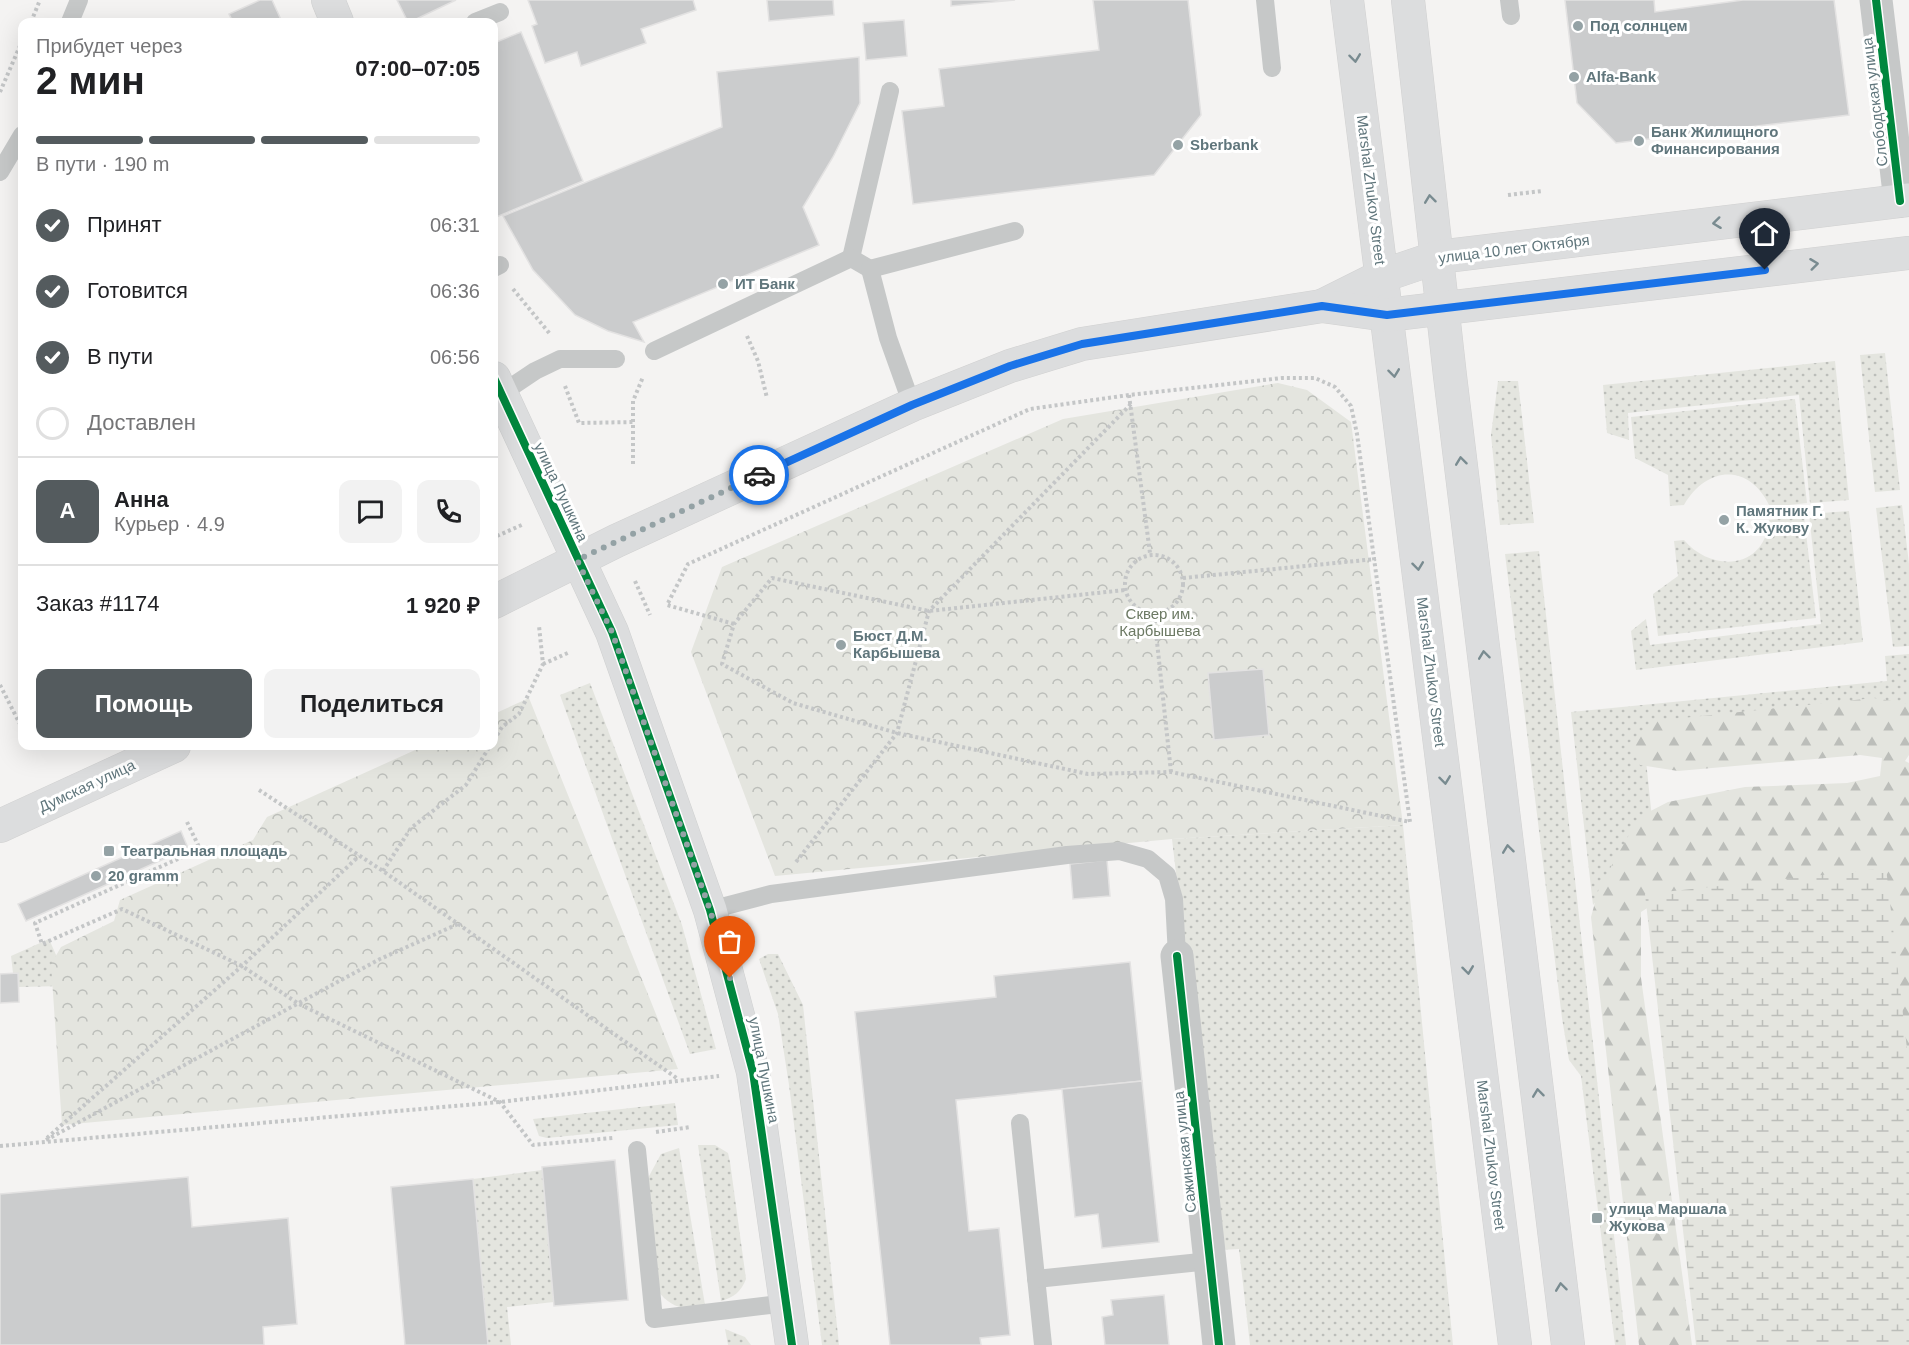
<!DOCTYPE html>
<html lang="ru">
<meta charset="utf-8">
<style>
body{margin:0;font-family:Arial,sans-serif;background:#f2f2f2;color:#202124;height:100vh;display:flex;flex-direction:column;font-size:22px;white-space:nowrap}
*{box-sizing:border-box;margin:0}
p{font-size:20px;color:#757577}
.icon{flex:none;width:33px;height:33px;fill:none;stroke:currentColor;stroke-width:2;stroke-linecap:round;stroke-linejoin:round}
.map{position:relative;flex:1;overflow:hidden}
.drawer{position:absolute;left:18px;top:18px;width:480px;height:732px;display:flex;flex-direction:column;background:#fff;border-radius:12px;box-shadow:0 6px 24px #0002}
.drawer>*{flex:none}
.pin{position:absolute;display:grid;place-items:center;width:51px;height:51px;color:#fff;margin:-62px -26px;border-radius:50% 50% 50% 0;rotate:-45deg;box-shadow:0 0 6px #0007}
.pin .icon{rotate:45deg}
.courier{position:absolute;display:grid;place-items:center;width:60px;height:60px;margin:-30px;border:4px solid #1a73e8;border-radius:50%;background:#fff;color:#222;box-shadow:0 2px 8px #0007}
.headline em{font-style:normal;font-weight:600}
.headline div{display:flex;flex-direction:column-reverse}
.headline{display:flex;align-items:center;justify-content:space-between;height:102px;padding:0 18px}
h1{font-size:39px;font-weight:600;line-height:45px}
.bar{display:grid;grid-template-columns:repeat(4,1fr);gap:9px 6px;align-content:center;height:72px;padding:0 18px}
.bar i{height:8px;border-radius:4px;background:#e0e0e0}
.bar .on{background:#545b5e}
.bar p{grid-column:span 4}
.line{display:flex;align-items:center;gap:15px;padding:0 18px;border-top:2px solid #e0e0e0}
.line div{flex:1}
.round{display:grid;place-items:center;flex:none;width:63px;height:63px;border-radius:12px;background:#f2f2f2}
ol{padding:0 18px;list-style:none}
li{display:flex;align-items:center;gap:18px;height:66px}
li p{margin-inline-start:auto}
li .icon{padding:6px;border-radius:50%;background:#545b5e;color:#fff;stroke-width:4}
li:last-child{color:#757577}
li i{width:33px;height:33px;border:3px solid #e0e0e0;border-radius:50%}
.cta{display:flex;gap:12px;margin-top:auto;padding:12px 18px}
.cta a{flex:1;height:69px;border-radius:12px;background:#545b5e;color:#fff;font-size:24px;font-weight:600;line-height:69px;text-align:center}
.cta a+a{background:#f2f2f2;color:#202124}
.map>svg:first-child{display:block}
.grass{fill:url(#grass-dots)}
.forest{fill:url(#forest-firs)}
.wetland{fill:url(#wetland-marsh)}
.park{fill:url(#park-crowns)}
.building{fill:#cbcccd;stroke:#e3e2e2;stroke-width:1.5}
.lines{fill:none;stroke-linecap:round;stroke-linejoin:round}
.secondary-casing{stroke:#cfd0d0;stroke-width:34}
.primary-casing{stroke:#d1d1d1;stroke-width:34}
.path{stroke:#c4c6c7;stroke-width:4;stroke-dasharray:3 3;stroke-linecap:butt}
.lane{stroke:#c6c8c8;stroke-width:18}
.street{stroke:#c6c8c8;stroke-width:33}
.secondary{stroke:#dcddde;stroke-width:33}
.primary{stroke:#dcddde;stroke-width:33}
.cycleway-casing{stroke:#fff;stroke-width:11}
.cycleway{stroke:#00873e;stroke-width:8}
.oneway{stroke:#798b90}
.done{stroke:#94a2a5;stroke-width:6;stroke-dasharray:0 10.8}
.route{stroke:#1a73e8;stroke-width:8}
.poi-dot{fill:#94a2a5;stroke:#fff;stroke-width:2}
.labels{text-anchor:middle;stroke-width:6;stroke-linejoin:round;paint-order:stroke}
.poi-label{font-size:15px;font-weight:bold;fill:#60767c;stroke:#fff;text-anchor:start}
.street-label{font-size:15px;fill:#60767c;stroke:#fff}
.park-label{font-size:15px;fill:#6c7963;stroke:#fff}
</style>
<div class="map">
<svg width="1909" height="1345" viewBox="0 0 1909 1345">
<defs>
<pattern id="grass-dots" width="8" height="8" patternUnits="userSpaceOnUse" patternTransform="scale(1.5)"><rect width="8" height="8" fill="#e4e5df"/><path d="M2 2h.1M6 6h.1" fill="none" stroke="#bcbeba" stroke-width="1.8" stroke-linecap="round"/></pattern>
<pattern id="forest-firs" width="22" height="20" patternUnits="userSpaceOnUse" patternTransform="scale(1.5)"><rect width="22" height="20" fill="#e4e5df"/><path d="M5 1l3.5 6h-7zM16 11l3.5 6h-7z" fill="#bcbeba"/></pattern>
<pattern id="wetland-marsh" width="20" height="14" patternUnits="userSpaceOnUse" patternTransform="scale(1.5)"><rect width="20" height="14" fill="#e4e5df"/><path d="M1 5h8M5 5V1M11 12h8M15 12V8" fill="none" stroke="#bcbeba"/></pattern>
<pattern id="park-crowns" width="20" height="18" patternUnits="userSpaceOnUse" patternTransform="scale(1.5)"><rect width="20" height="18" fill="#e4e5df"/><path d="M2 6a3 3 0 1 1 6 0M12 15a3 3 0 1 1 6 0" fill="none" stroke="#bcbeba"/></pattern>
</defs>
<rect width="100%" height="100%" fill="#f4f3f2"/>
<!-- grass -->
<g class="grass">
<polygon points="1885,353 1900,490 1875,492 1860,355"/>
<polygon points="1835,361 1849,500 1810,503 1799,395 1628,413 1629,440 1607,433 1603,385"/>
<polygon points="1498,381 1518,381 1534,523 1500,525 1491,435"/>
<path d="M1795,399L1807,503L1770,507C1750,463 1707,465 1684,505L1670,506L1668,475L1635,458L1631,417Z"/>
<polygon points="1902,505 1909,564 1909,646 1893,647 1876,508"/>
<polygon points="1849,511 1863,642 1636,670 1631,631 1646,619 1650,645 1821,624 1809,514"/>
<path d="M1804,516L1816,618L1658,636L1653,594L1678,576L1674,541L1684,540C1712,573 1765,570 1769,520Z"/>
<polygon points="1539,551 1626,1345 1615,1345 1581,1076 1569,1060 1562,1018 1505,554"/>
<polygon points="1909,654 1909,706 1643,732 1654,837 1593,905 1571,712 1887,681 1885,656"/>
<polygon points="590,683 682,925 716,1049 690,1054 560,695"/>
<polygon points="1403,825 1453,1345 1250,1345 1239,1249 1220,1250 1172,839"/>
<polygon points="49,939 60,964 62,986 19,987 18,974 13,973 11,956"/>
<polygon points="768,954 778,954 803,1005 839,1345 822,1345 789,1085 778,1014 759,959"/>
<polygon points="675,1103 678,1125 547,1138 539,1136 533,1119"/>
<path d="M698,1145H715L728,1153L730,1162L746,1279C741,1292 734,1297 721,1301Z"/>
<path d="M679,1148L705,1305C682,1312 671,1307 656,1289L648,1178L661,1154Z"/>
<polygon points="542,1170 554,1302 507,1307 511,1345 488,1345 473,1179"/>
<polygon points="725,1329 745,1337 751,1345 728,1345"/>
</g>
<!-- forest -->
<polygon class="forest" points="1874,698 1909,704 1909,755 1905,761 1909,763 1909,1121 1663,898 1641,912 1641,978 1692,1345 1639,1345 1591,917 1599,888 1639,817 1668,802 1745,787 1847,783 1880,776 1882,758 1860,755 1678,771 1640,765 1629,743 1654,721"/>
<!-- wetland -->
<polygon class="wetland" points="1886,868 1909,1066 1909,1345 1696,1345 1645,894"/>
<!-- park -->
<g class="park">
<polygon points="1278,383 1307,390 1351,422 1403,825 1172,839 775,876 691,652 722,567 1063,419"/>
<polygon points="529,698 678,1069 62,1125 51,964 61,947 114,921 120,900 253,840 267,817 424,746 494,746 494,714"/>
</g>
<!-- building -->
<g class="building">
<polygon points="260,0 272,0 282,22 233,22 229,14"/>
<polygon points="397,0 456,0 410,22 408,22"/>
<polygon points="528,0 693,0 696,10 641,29 646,43 581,66 577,52 545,63 532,26 537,24"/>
<polygon points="767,0 833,0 834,15 769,21"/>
<polygon points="951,0 1015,0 951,6"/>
<polygon points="1093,0 1188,0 1201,115 1154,175 913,204 902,111 944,106 939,69 1099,50"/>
<polygon points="1565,0 1654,0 1655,12 1743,0 1834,0 1849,115 1616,143 1577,103"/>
<polygon points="904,20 907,56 866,60 863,23"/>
<polygon points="521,32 583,181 494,218 494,43"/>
<polygon points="859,57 860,103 833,157 803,207 819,245 633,322 644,342 608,331 575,315 533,270 503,216 722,127 717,72"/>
<polygon points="1263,669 1269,735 1214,740 1208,673"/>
<polygon points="181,831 188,848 26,921 18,904"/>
<polygon points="1107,860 1110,896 1073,899 1070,864"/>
<polygon points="1130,962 1142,1081 956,1100 969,1231 999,1228 1010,1335 980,1338 981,1345 890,1345 855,1012 996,997 994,976"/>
<polygon points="18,973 19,1002 0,1003 0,974"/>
<polygon points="1142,1081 1159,1242 1102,1248 1098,1214 1075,1217 1062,1089"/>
<polygon points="615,1160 628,1300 554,1306 542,1167"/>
<polygon points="188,1177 192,1227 288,1218 297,1324 263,1327 264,1345 0,1345 0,1194"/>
<polygon points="473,1179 488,1345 405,1345 391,1187"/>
<polygon points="1164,1295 1169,1345 1105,1345 1102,1317 1113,1315 1111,1300"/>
</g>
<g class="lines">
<!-- secondary casing -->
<g class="secondary-casing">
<g id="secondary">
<polyline points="328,0 337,22"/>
<polyline points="494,378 612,632 710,910 753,1072 792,1345"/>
</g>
</g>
<!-- primary casing -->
<g class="primary-casing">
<g id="primary">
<polyline points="1347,0 1515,1345"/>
<polyline points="1408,0 1450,376 1568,1345"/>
<polyline points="1322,306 1382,276 1438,257 1909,200"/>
<polyline points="494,602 616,541 912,405 1010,366 1082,344 1322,306 1387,315 1909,253"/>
<polyline points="0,826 174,746"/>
</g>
</g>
<!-- path -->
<g class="path">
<polyline points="31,22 40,0"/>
<polyline points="0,92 22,41"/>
<polyline points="1508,195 1542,191"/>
<polyline points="513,289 550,334"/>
<polyline points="747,336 758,361 767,398"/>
<polyline points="565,386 579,423 635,422"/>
<polyline points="1129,395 1150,553"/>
<polyline points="633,464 633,401 643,377"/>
<polyline points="497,536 524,524"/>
<circle cx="1154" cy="584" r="29"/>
<polyline points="1183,578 1376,559"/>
<polyline points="635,581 650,615"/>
<polyline points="1154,614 1171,772"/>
<polyline points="734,624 667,605 688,564 1030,409 1129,395 1282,378 1315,378 1335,387 1351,406 1357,434 1410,822 1171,772 1088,774 897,733 793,703 722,664 734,624 772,578 929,611 1125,590"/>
<polyline points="543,664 570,652"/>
<polyline points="0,685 22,728"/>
<polyline points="494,740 502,727 519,714 543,664 539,626"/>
<polyline points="259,790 383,871 678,1079"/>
<polyline points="187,822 200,849 35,923 42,944 122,909 242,966 299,1004 500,1102 533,1145 613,1138"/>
<polyline points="796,862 897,733 929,611 1131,404"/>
<polyline points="383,871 411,828 466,785 490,746"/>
<polyline points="656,1132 691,1127"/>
<polyline points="47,1138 242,966 359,856"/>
<polyline points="46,1140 380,959 458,924"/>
<polyline points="0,1146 500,1102 719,1076"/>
</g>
<!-- lane -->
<g class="lane">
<polyline points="1265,0 1272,68"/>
<polyline points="1509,0 1511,16"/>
<polyline points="70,22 79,0"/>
<polyline points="475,22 500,12"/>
<polyline points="0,172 22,135"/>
<polyline points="851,258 890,91"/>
<polyline points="494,268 500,265"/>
<polyline points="654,351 851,258 870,269"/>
<polyline points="495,398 535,371 560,359 616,359"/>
<polyline points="912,405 888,338 870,269 1015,231"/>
<polyline points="710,910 771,894 1067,855 1120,851 1148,859 1167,875 1174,899 1177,956"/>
<polyline points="1020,1123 1043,1345"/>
<polyline points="637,1150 654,1319 787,1303"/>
<polyline points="1036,1279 1210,1261"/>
</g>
<!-- street -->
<g class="street">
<polyline points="1876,0 1900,201"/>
<polyline points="1177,956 1219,1345"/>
</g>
<!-- secondary -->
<use href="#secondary" class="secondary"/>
<!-- primary -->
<use href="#primary" class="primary"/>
<!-- cycleway casing -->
<g class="cycleway-casing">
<g id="cycleway">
<polyline points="1876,0 1900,201"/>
<polyline points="494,378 612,632 710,910 753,1072 792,1345"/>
<polyline points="1177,956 1219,1345"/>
</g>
</g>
<!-- cycleway -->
<use href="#cycleway" class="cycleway"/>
</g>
<!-- one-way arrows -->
<defs><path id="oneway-chevron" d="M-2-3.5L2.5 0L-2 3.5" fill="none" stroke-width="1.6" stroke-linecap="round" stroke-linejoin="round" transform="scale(1.5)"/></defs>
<g class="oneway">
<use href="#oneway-chevron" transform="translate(1355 58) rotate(83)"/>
<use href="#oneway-chevron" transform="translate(1430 199) rotate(-97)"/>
<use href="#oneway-chevron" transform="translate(1717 223) rotate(173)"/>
<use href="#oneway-chevron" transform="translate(1814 264) rotate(-7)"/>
<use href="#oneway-chevron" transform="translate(1394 373) rotate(83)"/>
<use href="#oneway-chevron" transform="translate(1461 461) rotate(-97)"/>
<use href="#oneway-chevron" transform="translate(1418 566) rotate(83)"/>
<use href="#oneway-chevron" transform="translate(1484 655) rotate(-97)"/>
<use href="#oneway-chevron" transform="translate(1445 780) rotate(83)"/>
<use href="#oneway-chevron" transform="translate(1508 849) rotate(-97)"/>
<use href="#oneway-chevron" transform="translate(1468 970) rotate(83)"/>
<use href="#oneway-chevron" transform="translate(1538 1093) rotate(-97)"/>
<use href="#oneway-chevron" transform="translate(1561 1287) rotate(-97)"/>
</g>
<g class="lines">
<!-- done -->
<polyline class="done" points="730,978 710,910 612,632 577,560 759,475"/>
<!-- route -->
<polyline class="route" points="759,475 912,405 1010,366 1082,344 1322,306 1387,315 1765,270"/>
</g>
<!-- markers -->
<g class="poi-dot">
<circle cx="1578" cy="26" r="6"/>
<circle cx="1574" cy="77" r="6"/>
<circle cx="1639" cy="141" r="6"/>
<circle cx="1178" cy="145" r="6"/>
<circle cx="723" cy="284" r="6"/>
<circle cx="1724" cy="520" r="6"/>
<circle cx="841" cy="645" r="6"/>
<rect x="103" y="845" width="12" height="12" rx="3"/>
<circle cx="96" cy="876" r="6"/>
<rect x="1591" y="1212" width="12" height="12" rx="3"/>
</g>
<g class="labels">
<!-- poi labels -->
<g class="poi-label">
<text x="1590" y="31">Под солнцем</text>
<text x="1586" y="82">Alfa-Bank</text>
<text x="1651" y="137">Банк Жилищного<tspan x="1651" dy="17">Финансирования</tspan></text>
<text x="1190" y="150">Sberbank</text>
<text x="735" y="289">ИТ Банк</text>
<text x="1736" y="516">Памятник Г.<tspan x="1736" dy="17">К. Жукову</tspan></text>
<text x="853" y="641">Бюст Д.М.<tspan x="853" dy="17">Карбышева</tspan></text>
<text x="121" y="856">Театральная площадь</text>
<text x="108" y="881">20 gramm</text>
<text x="1609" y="1214">улица Маршала<tspan x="1609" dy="17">Жукова</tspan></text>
</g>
<!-- street labels -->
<g class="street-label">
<text transform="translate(1875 102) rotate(-97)" y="5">Слободская улица</text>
<text transform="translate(1371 190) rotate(83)" y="5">Marshal Zhukov Street</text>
<text transform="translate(1514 249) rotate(-7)" y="5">улица 10 лет Октября</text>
<text transform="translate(561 492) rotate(65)" y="5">улица Пушкина</text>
<text transform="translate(1431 672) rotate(83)" y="5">Marshal Zhukov Street</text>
<text transform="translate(87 786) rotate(-25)" y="5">Думская улица</text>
<text transform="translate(764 1070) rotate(79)" y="5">улица Пушкина</text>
<text transform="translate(1185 1152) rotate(-96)" y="5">Сажинская улица</text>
<text transform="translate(1491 1155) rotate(83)" y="5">Marshal Zhukov Street</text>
</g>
<!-- park labels -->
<g class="park-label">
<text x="1160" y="619">Сквер им.<tspan x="1160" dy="17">Карбышева</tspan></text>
</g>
</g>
</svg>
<div class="pin" style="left:730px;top:978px;background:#ea580c"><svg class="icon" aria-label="bag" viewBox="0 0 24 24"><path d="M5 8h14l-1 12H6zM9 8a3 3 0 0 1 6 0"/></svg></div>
<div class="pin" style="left:1765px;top:270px;background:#1f2937"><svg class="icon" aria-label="home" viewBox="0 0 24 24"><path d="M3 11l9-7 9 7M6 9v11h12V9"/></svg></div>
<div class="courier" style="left:759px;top:475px"><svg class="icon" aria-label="car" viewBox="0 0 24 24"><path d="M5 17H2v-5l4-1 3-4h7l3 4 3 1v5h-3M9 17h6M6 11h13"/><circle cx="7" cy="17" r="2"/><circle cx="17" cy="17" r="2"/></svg></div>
<section class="drawer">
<div class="headline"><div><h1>2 мин</h1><p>Прибудет через</p></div><em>07:00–07:05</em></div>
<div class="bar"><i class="on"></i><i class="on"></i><i class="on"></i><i></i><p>В пути · 190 m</p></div>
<ol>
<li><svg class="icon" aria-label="check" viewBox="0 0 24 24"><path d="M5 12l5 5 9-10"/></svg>Принят<p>06:31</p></li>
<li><svg class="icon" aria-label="check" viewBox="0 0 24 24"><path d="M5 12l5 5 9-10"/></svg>Готовится<p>06:36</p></li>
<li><svg class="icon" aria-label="check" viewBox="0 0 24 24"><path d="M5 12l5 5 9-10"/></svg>В пути<p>06:56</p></li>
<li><i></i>Доставлен</li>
</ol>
<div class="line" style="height:108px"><b class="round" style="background:#545b5e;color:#fff">А</b><div><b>Анна</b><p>Курьер · 4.9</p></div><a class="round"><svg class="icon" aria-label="chat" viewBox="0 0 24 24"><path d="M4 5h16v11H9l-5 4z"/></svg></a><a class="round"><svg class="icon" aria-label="phone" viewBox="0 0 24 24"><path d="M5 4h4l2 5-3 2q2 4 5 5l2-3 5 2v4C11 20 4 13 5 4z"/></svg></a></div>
<div class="line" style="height:78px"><div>Заказ #1174</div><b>1 920 ₽</b></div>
<div class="cta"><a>Помощь</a><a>Поделиться</a></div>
</section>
</div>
